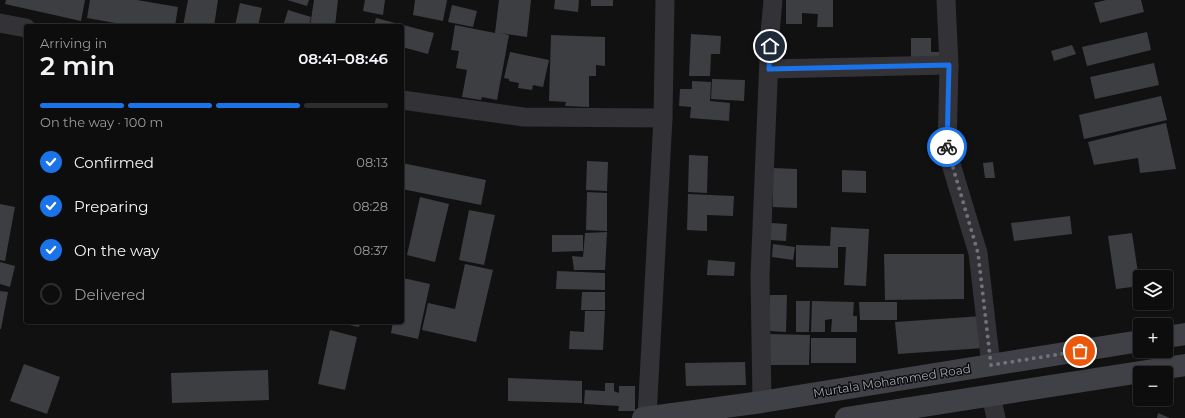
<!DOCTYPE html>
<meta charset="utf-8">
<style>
body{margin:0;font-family:Montserrat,sans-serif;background:#161617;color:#f1f3f6;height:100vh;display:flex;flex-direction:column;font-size:15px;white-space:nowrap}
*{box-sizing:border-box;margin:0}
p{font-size:13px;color:#9a9c9e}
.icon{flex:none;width:22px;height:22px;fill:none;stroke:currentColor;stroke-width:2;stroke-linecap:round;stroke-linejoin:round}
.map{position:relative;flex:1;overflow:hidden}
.side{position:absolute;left:24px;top:24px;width:380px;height:300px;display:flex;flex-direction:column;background:#0d0d0e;border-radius:4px;box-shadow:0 1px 3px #0004,0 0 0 1px #2d2d2e}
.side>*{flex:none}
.tools{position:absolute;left:1133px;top:270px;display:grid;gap:8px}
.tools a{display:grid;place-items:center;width:40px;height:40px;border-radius:4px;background:#0d0d0e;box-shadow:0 1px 3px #0004,0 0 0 1px #2d2d2e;font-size:20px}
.pin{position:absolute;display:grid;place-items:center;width:34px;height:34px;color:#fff;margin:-17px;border:2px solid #fff;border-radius:50%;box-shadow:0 1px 4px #0007}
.courier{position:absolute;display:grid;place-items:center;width:40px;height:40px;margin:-20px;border:3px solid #1a73e8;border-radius:50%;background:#fff;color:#222;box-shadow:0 1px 5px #0007}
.headline em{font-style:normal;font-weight:600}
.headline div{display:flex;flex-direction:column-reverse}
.headline{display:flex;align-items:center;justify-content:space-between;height:68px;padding:0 16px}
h1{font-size:26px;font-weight:600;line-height:30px}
.bar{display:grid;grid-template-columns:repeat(4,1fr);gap:6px 4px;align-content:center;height:48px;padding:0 16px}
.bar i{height:5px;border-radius:3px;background:#2d2d2e}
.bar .active{background:#1a73e8}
.bar p{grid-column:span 4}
ol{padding:0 16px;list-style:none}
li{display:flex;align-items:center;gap:12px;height:44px}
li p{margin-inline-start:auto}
li .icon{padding:4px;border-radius:50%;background:#1a73e8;color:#fff;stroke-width:4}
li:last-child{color:#9a9c9e}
li i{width:22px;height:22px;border:2px solid #2d2d2e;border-radius:50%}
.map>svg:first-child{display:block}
.building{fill:#3d3e42}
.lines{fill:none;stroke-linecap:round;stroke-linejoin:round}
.minor{stroke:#323237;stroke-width:19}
.secondary{stroke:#404047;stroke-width:22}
.done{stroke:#6f717b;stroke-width:4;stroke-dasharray:0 7.2}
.route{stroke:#1a73e8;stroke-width:5}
.labels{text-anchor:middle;stroke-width:3;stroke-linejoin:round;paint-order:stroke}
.street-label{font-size:12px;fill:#a2a4b3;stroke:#0c0c0d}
</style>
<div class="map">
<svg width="1185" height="418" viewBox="0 0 1185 418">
<rect width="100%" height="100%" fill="#111112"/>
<!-- building -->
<g class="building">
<polygon points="6,0 85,0 81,21 5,4"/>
<polygon points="90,0 137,0 178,7 175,26 132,26 87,18"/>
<polygon points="188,0 218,0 214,26 183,26"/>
<polygon points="287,0 309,0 307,6"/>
<polygon points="314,0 338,0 335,26 310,26"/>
<polygon points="365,0 385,0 383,15 363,11"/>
<polygon points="415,0 447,0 443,21 413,15"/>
<polygon points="499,0 531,0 527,37 500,33 509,35 497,100 482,97 481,100 462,97 467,70 456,68 459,51 451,50 455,25 495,33"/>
<polygon points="555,0 579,0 578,12 554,9"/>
<rect x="591" y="0" width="22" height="6"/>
<polygon points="786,0 833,0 833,27 817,27 818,14 802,13 802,24 786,24"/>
<polygon points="1106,0 1141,0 1144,12 1100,23 1094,3"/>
<polygon points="240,3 262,8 258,26 235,26"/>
<polygon points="452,5 477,11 473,27 448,22"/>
<polygon points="288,10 311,17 309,26 283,26"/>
<polygon points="376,18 434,33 428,54 402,47 402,26 374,26"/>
<polygon points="1147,32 1151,50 1087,66 1082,47"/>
<polygon points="691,34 721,36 720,54 711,54 710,76 689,76"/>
<polygon points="551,35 605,37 605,66 596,65 596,76 589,76 589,107 565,106 566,102 549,101"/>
<polygon points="911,38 931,38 931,52 943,52 943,61 911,61"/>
<polygon points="1072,45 1076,54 1054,61 1051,51"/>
<polygon points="510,52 549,60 543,87 533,85 532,90 518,88 519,83 509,81 509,79 504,78"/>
<polygon points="1154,63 1159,85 1095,99 1090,77"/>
<polygon points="712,79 745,80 744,101 711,99"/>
<polygon points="692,81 711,82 710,101 730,103 729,121 690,118 691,107 679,106 680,89 692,89"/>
<polygon points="1161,96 1167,120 1084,139 1079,115"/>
<polygon points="1166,123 1176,169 1140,173 1138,158 1094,165 1088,142"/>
<polygon points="689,155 708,156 707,193 688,192"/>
<polygon points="587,161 608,162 607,191 586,190"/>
<polygon points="993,162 995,178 985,178 983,163"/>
<polygon points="402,163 486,180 481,205 402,189"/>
<polygon points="773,168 797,169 797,208 773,207"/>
<polygon points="842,170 866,171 866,193 842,192"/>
<polygon points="587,192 607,193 607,231 586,230"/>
<polygon points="688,194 734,196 733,216 707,215 707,231 687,230"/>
<polygon points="420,197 449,204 435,262 407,255"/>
<polygon points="0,204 15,207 5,261 0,260"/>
<polygon points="469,210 495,215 484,265 459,260"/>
<polygon points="1070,216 1072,234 1014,241 1011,223"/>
<polygon points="771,223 787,224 786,241 770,240"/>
<polygon points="831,227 869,229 866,286 844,285 846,247 838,247 838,268 796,267 796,245 830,246"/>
<polygon points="607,232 605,270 574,270 572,256 583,257 585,233"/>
<polygon points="1132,233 1140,286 1116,289 1108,236"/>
<polygon points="552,235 583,235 583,251 552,252"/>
<polygon points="773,244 795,247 793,260 772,257"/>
<polygon points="884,254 964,254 964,299 885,300"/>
<polygon points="708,260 735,262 734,276 707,275"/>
<polygon points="0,262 15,266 10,287 0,284"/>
<polygon points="465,264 493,270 476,342 422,330 428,303 455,309"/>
<polygon points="557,271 605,273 605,290 556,289"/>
<polygon points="403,278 430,284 418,339 391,333 393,322 402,322"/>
<polygon points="0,291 8,292 1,329 0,329"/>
<polygon points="582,292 605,292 605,310 581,310"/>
<polygon points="770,295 787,295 786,332 769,331"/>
<polygon points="796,301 810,301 809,332 796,332"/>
<polygon points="812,301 854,302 853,316 857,316 857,332 831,332 832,319 825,320 825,332 811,332"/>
<polygon points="859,302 897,302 897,320 860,320"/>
<polygon points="585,311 605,311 603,350 569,349 570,331 584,332"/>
<polygon points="982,316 984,348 898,354 895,322"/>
<polygon points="335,322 360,322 359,327"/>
<polygon points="330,330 357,337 345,390 318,384"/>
<polygon points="770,334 810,335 809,365 770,365"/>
<rect x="811" y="338" width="45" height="25"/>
<polygon points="745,362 746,385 686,386 685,363"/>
<polygon points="24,364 60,377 47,414 10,401"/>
<polygon points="268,370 269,400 172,403 171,373"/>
<polygon points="508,378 582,381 582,403 508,401"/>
<polygon points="605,383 614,383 614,391 619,393 619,386 635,386 635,411 618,411 619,406 584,404 585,390 605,391"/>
<polygon points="1158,413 1170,418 1157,418"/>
</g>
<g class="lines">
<!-- minor -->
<g class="minor">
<polyline points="946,0 949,65 947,151 978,253 991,365"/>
<polyline points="0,23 26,28"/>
<polyline points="769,69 949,65"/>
<polyline points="402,100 524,117 663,118"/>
<polyline points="991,395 996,418"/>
<polyline points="762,402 760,276 770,34 773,0"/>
<polyline points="647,417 663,118 665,0"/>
</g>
<!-- secondary -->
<g class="secondary">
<polyline points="1166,337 1185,334"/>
<polyline points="643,418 762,402 1140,341"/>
<polyline points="846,418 1185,365"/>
</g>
</g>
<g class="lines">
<!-- done -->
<polyline class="done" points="947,147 978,253 991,365 1080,351"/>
<!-- route -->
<polyline class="route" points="770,46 769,69 949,65 947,147"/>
</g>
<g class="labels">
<!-- street labels -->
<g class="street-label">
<text transform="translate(892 381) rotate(-9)" y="4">Murtala Mohammed Road</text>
</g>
</g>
</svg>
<div class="tools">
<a><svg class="icon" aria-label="layers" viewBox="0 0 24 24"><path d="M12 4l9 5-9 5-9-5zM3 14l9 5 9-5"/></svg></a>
<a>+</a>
<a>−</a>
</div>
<div class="pin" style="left:1080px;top:351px;background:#ea580c"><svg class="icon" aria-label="bag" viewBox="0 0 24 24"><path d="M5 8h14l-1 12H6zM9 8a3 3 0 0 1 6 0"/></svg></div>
<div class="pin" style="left:770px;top:46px;background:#1f2937"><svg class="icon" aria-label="home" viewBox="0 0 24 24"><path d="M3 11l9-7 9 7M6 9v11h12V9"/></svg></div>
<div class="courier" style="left:947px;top:147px"><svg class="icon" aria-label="bike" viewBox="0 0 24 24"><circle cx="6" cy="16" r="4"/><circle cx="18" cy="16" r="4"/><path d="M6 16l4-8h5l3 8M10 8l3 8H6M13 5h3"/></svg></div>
<section class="side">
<div class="headline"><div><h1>2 min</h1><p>Arriving in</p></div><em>08:41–08:46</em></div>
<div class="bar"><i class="active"></i><i class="active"></i><i class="active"></i><i></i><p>On the way · 100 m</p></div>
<ol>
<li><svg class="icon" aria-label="check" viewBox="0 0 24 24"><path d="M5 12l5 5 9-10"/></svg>Confirmed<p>08:13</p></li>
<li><svg class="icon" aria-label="check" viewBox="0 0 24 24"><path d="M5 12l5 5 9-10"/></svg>Preparing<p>08:28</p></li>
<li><svg class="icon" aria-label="check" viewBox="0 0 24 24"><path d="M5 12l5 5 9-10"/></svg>On the way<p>08:37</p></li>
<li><i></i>Delivered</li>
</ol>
</section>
</div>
